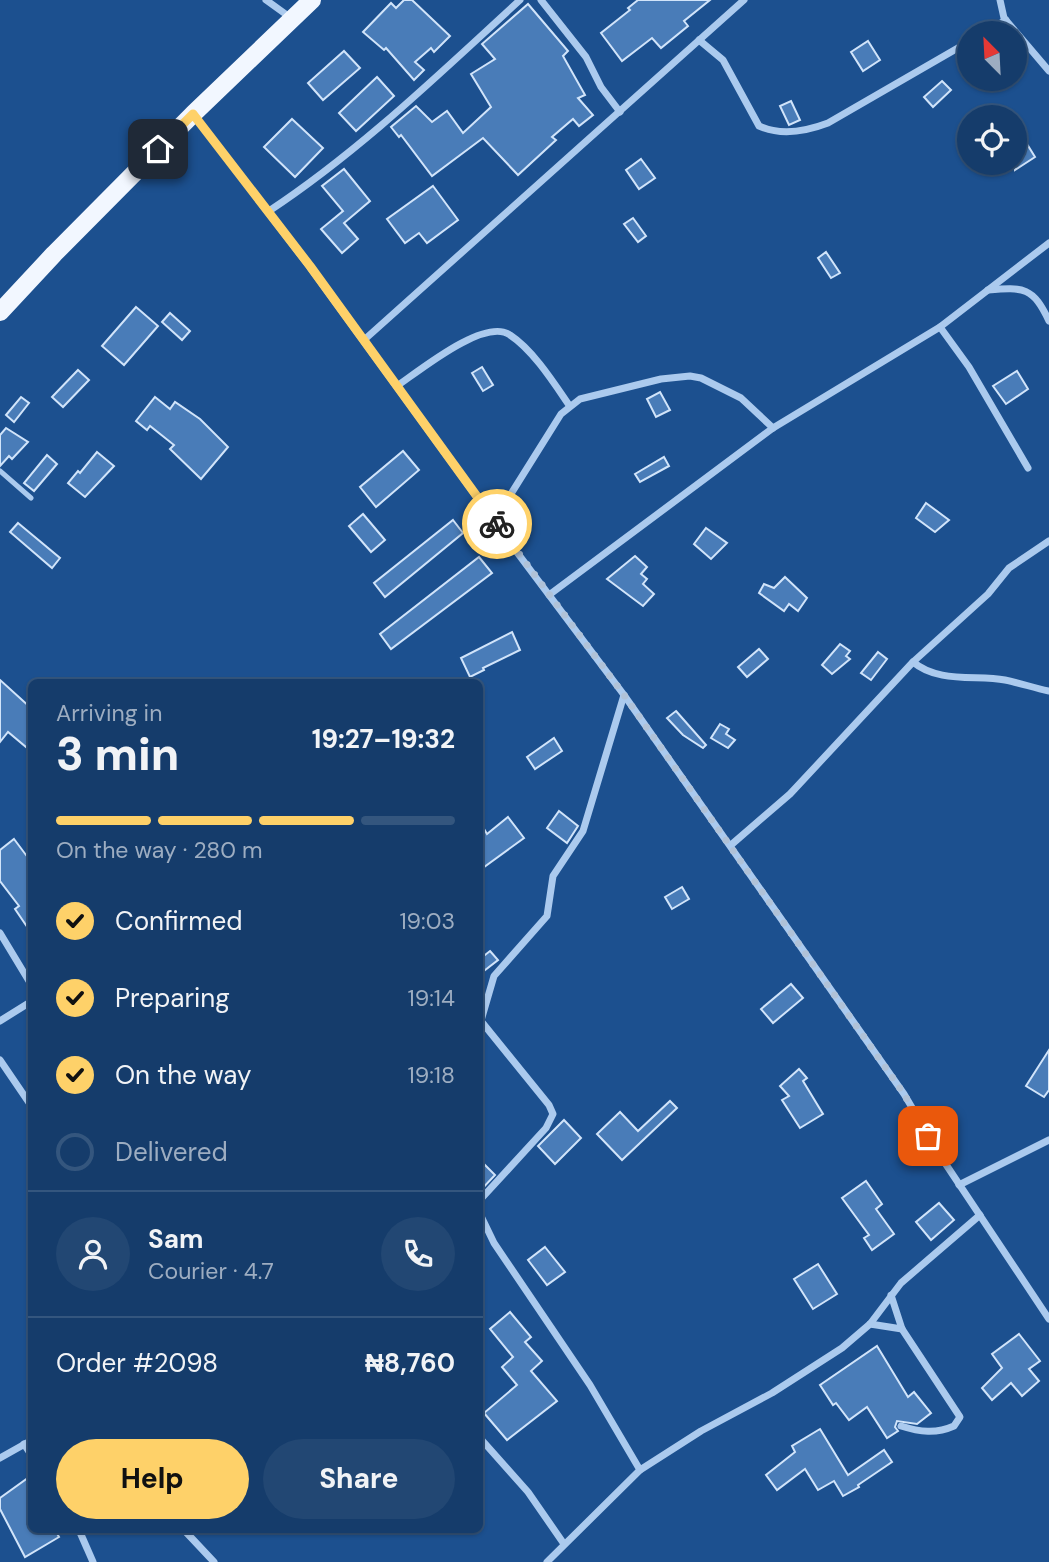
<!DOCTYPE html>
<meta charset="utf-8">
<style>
body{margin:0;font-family:"DM Sans",sans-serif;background:#224773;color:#f1f3f6;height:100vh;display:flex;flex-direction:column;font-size:26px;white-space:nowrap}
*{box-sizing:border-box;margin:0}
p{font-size:23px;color:#9dadc1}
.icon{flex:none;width:38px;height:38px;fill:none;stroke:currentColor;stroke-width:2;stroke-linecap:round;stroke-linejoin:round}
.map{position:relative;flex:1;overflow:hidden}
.panel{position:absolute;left:28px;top:679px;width:455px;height:854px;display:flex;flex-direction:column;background:#153c6b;border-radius:10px;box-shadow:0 2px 5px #0004,0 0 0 2px #34567e}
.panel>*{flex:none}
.needle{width:46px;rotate:336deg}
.buttons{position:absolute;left:957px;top:21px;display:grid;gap:14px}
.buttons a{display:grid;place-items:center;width:70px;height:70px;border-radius:50%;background:#153c6b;box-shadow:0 2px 5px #0004,0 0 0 2px #34567e;font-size:35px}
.pin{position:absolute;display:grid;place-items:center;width:60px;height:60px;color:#fff;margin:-30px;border-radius:14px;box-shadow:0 4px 10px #0006}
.courier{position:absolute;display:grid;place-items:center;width:70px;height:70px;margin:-35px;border:5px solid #fed169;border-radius:50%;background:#fff;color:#222;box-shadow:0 2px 9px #0007}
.head em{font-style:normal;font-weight:800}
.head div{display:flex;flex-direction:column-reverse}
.head{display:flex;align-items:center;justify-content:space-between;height:119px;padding:0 28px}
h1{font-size:46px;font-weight:800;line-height:52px}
.bar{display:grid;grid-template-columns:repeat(4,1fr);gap:10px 7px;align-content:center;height:84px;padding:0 28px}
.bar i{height:9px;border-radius:5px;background:#34567e}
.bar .active{background:#fed169}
.bar p{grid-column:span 4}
.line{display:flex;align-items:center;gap:18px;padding:0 28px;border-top:2px solid #34567e}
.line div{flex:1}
.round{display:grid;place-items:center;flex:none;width:74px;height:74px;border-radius:37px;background:#224773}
ol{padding:0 28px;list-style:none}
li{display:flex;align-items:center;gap:21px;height:77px}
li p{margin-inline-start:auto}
li .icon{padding:7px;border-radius:50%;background:#fed169;color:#111;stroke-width:4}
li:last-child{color:#9dadc1}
li i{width:38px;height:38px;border:4px solid #34567e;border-radius:50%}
.primary-button{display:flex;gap:14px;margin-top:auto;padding:14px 28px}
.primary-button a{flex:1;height:80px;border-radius:42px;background:#fed169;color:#111;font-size:28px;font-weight:800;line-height:80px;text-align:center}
.primary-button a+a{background:#224773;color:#f1f3f6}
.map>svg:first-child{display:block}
.building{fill:#497cb8;stroke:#d1e4fa;stroke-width:2}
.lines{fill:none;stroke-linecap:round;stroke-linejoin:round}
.lane{stroke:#abcaee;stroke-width:5}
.street{stroke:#abcaee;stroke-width:7}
.primary{stroke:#f2f7ff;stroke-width:18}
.done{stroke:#b0c2d8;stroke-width:7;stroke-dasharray:0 12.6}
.route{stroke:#fed169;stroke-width:9}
</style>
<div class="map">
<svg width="1049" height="1562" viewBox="0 0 1049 1562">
<rect width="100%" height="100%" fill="#1c508f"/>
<!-- building -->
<g class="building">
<polygon points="404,0 412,0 450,36 434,52 431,48 415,62 424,70 414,80 386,48 384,50 363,32 391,3 396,8"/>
<polygon points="638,0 710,0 684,21 688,26 661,48 652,38 622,61 601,33 630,10 628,8"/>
<polygon points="528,4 568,51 563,56 585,95 578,98 593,115 579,126 573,119 552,137 556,140 518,175 483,138 432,176 401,135 399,137 391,127 416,106 432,122 447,111 463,133 491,107 471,74 495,59 482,44"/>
<polygon points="868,41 880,60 863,71 851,52"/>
<polygon points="344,51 360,68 323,100 308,83"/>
<polygon points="377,77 394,96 356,131 339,113"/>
<polygon points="942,81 951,90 933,107 924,97"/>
<polygon points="791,101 800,120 789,125 780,106"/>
<polygon points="292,119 323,148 295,177 264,147"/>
<polygon points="1027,144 1035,157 1015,170 1015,152"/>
<polygon points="641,159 655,178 639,189 626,170"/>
<polygon points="344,169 370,201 344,223 358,239 342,253 321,229 343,211 322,186"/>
<polygon points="433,186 458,220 427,243 419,233 405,243 387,219"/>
<polygon points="633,218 646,236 638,242 624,224"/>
<polygon points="826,252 840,273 831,278 818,258"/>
<polygon points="136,307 158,326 124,365 102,346"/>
<polygon points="170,313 190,331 182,340 162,322"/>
<polygon points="482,367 493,385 483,391 472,373"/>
<polygon points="78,370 89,380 63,407 52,397"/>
<polygon points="1017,371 1028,389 1006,404 993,386"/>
<polygon points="660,392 670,410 656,417 647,399"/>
<polygon points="21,397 29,403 14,422 6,415"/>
<polygon points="155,397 170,409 175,402 200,419 228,447 201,479 170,449 174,445 150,426 147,430 136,421"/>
<polygon points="6,428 28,442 12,459 9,456 0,466 0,435"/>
<polygon points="403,451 419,470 376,507 360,487"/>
<polygon points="97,452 114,466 85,497 68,483 78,471 80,473"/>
<polygon points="47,455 57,464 34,491 24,483"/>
<polygon points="664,457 669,466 640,482 635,474"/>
<polygon points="926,503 949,520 935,532 916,518"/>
<polygon points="363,514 385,540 371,552 349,526"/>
<polygon points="453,520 463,533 385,597 374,583"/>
<polygon points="18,523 60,558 52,568 10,532"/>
<polygon points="706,528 727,543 711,559 694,544"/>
<polygon points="635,556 647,567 641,574 647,579 643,584 654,594 643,606 607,579"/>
<polygon points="479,557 492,573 391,649 380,634"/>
<polygon points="785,577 807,598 798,611 789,604 784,611 759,593 764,584 774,588"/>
<polygon points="512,632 520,650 483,668 484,670 470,677 461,658"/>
<polygon points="840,644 850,651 846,656 850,659 832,674 822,665"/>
<polygon points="759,649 768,659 747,677 738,667"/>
<polygon points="878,652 887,659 871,680 861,673"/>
<polygon points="0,680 32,709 32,752 8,732 0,742"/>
<polygon points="676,711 706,745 703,748 683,735 667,718"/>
<polygon points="720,724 729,729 726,734 735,740 728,748 711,738"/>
<polygon points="554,738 562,751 535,769 527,757"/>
<polygon points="559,811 578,826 567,843 547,828"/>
<polygon points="508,817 524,838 480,870 480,822 487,834"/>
<polygon points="14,839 32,863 32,934 15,909 19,906 0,881 0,850"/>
<polygon points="682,887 689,899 672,909 665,897"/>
<polygon points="490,951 498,960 480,974 480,959"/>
<polygon points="791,984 803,998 773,1023 761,1009"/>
<polygon points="1049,1050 1049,1090 1044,1097 1026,1086"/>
<polygon points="799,1069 807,1078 803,1081 823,1114 800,1128 782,1100 789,1096 780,1086"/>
<polygon points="670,1101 677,1108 622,1160 597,1134 620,1112 638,1131"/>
<polygon points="564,1120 581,1138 555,1164 538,1146"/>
<polygon points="480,1160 495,1175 480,1191"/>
<polygon points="866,1181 882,1204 876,1209 894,1234 872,1250 864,1238 869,1235 842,1198"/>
<polygon points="939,1203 954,1220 931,1240 916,1222"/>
<polygon points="545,1247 565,1272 547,1285 528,1260"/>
<polygon points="818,1264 837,1294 813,1309 794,1279"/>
<polygon points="510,1312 531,1337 525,1342 542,1361 531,1371 557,1401 507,1440 484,1413 517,1385 502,1367 513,1357 490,1329"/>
<polygon points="1019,1334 1040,1361 1029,1369 1039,1381 1022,1396 1011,1383 992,1400 982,1388 1002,1368 992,1354"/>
<polygon points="877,1346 908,1397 914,1392 931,1413 917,1424 897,1421 895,1427 898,1431 887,1438 867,1407 849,1420 836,1403 833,1405 820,1385"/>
<polygon points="820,1429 848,1475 884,1450 892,1462 858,1485 859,1487 843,1496 834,1481 818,1490 805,1469 777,1490 766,1475 795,1452 792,1446"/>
<polygon points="32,1475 32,1530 55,1530 59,1537 25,1557 0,1509 0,1498"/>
</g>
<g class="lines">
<!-- lane -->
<polyline class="lane" points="0,471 31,498"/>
<!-- street -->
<g class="street">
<polyline points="266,0 291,18"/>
<polyline points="541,0 586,57 601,87 620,112"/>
<polyline points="1000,0 1004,18 1049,71"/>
<polyline points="983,33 1006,20"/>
<path d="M699,40L723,60L759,126C781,136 807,131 828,123L970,41"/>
<polyline points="193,114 309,266 516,551 624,695 904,1094 941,1157 1049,1319"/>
<path d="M269,211C361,150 439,74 520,0"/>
<path d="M988,290C1024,287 1033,287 1049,321"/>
<polyline points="940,327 969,367 1028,468"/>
<polyline points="364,340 744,0"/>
<path d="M397,386C419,371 485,317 510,335C533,350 554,383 569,405"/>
<polyline points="494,521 561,414 580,399 661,379 690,376 701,378 741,398 773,428"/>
<polyline points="549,595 773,428 940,327 1049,243"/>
<path d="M913,662C938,683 975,675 1005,680C1020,683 1034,688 1049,691"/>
<polyline points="731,845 790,794 913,662 988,594 1009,568 1049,541"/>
<polyline points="0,933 32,986"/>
<polyline points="0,1021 32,1001"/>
<polyline points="480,1024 494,976 547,916 553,876 583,831 624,695"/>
<polyline points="0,1060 32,1107"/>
<polyline points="959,1185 1049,1140"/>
<polyline points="480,1200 546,1128 553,1114 549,1105 481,1021"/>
<polyline points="480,1214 494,1243 590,1385 640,1470 701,1431 772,1393 842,1348 870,1324 901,1283 980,1215"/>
<path d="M891,1295L902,1329L960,1417L954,1426C936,1434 920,1432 901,1426"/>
<polyline points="870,1324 902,1329"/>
<polyline points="480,1438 528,1492 564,1544"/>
<polyline points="24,1444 32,1456"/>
<polyline points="0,1458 32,1440"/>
<polyline points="79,1530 93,1562"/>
<polyline points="184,1530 214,1562"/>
<polyline points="547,1562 640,1470"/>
</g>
<!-- primary -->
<polyline class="primary" points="0,312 54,254 193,114 312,0"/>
</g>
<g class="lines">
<!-- done -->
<polyline class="done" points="497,524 624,695 904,1094 928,1136"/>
<!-- route -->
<polyline class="route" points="158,149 193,114 310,266 497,524"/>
</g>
</svg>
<div class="buttons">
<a><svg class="needle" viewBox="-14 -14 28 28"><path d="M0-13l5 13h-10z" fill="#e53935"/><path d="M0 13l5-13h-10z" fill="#9dadc1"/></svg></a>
<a><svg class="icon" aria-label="locate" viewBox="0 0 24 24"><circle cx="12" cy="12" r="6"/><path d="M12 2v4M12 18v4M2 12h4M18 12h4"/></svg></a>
</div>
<div class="pin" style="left:928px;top:1136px;background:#ea580c"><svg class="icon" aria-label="bag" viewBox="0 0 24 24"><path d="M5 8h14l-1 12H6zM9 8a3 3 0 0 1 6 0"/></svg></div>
<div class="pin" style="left:158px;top:149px;background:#1f2937"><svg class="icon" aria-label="home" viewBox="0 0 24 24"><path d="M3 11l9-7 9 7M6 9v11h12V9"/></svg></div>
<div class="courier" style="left:497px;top:524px"><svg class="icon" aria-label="bike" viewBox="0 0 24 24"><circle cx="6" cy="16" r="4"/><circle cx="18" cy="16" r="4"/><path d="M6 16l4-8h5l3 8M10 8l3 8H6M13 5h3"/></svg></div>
<section class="panel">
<div class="head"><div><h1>3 min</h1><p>Arriving in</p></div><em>19:27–19:32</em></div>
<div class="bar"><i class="active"></i><i class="active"></i><i class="active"></i><i></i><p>On the way · 280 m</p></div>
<ol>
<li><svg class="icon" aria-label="check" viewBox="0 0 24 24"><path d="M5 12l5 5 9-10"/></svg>Confirmed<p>19:03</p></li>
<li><svg class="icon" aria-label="check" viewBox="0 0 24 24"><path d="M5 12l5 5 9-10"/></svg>Preparing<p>19:14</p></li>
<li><svg class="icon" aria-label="check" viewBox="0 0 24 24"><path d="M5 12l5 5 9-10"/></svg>On the way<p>19:18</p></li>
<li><i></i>Delivered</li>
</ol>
<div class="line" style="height:126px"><a class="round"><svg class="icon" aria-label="person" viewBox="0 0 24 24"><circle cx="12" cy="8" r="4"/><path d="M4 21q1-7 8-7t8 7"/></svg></a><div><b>Sam</b><p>Courier · 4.7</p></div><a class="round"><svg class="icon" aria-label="phone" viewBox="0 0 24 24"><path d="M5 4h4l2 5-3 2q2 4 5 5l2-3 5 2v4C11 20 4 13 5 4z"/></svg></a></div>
<div class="line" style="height:91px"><div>Order #2098</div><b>₦8,760</b></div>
<div class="primary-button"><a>Help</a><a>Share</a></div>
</section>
</div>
